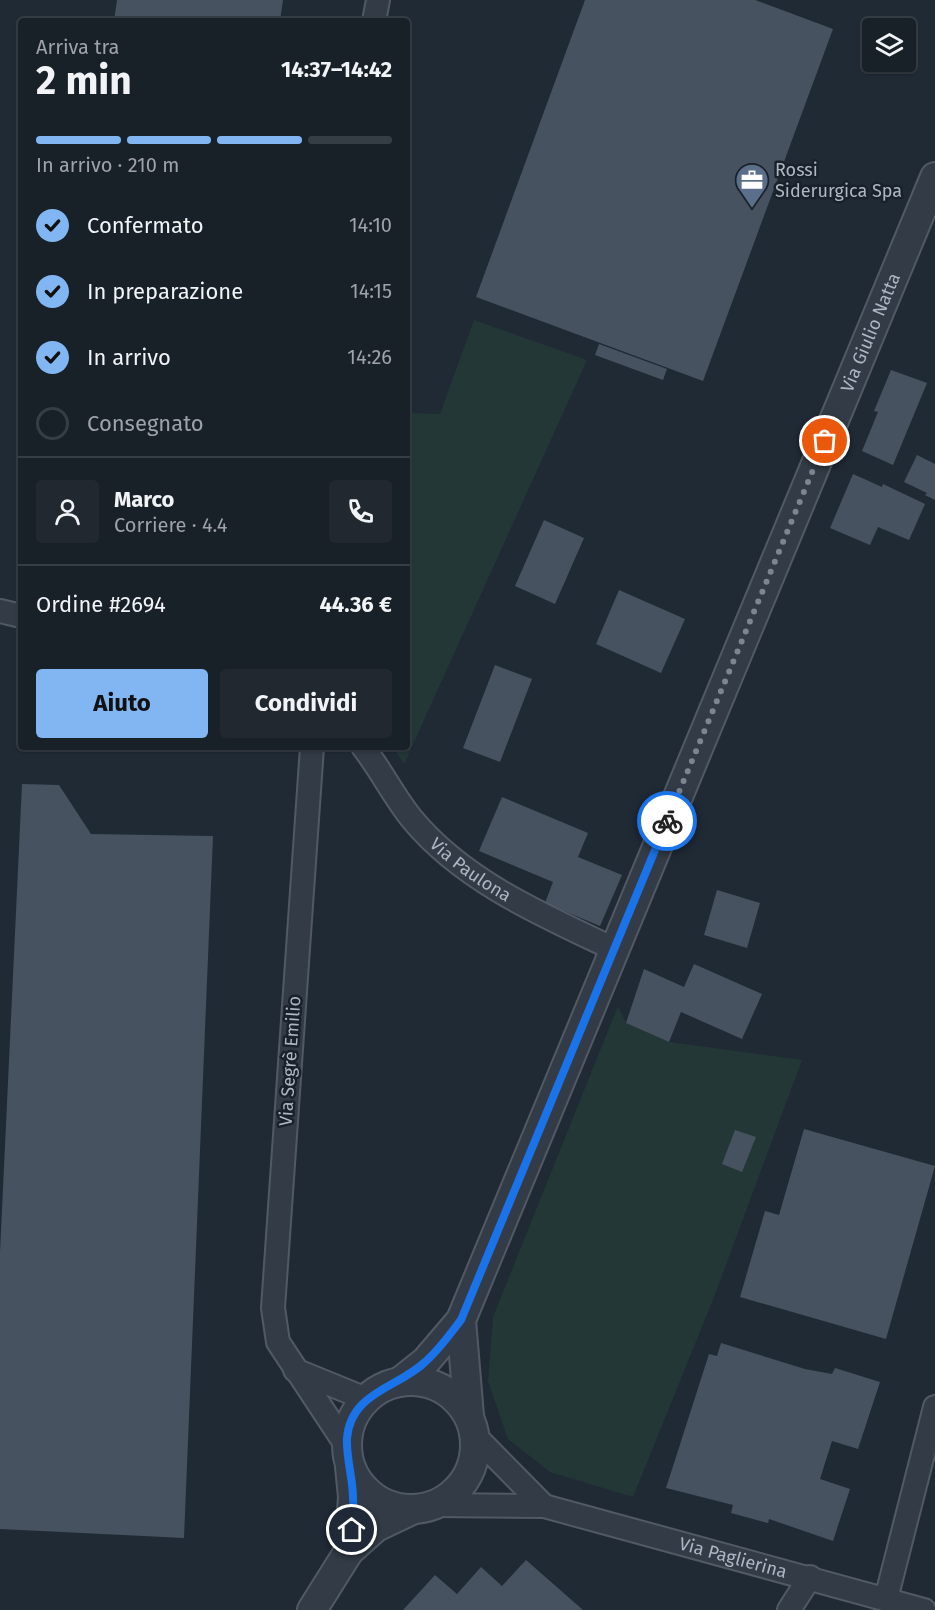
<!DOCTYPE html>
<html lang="it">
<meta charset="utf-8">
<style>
body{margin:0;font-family:"Fira Sans",sans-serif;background:#212830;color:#f1f3f6;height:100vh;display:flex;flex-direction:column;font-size:22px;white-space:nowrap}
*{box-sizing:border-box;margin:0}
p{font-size:20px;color:#9fa3a8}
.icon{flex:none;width:33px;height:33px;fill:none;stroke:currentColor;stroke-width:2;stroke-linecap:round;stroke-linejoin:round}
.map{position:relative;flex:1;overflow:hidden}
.drawer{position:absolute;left:18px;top:18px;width:392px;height:732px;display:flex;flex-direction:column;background:#182028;border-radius:6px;box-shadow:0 2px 4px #0004,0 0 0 2px #363e45}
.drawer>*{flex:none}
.controls{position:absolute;left:862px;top:18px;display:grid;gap:12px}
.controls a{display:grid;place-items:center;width:54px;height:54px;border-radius:6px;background:#182028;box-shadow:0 2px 4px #0004,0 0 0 2px #363e45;font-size:30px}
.pin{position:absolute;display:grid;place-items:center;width:51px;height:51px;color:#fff;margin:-26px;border:3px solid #fff;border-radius:50%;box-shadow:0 2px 6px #0007}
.courier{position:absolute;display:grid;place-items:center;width:60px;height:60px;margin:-30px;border:4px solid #1a73e8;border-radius:50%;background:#fff;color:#222;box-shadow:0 2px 8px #0007}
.head em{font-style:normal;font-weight:700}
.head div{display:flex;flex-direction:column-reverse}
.head{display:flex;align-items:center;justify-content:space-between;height:102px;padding:0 18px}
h1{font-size:39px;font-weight:700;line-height:45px}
.bar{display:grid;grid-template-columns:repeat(4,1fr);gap:9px 6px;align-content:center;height:72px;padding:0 18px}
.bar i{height:8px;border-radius:4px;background:#363e45}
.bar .current{background:#82b6f3}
.bar p{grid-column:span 4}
.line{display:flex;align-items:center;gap:15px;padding:0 18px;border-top:2px solid #363e45}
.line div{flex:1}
.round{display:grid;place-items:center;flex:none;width:63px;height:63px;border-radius:6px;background:#212830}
ol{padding:0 18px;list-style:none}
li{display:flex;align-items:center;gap:18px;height:66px}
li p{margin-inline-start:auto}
li .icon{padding:6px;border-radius:50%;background:#82b6f3;color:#111;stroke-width:4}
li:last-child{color:#9fa3a8}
li i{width:33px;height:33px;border:3px solid #363e45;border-radius:50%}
.primary-button{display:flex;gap:12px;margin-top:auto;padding:12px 18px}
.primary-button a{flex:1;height:69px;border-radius:6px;background:#82b6f3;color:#111;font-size:24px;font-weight:700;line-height:69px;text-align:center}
.primary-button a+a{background:#212830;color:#f1f3f6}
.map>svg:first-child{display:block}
.green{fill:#233737}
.building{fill:#46525f}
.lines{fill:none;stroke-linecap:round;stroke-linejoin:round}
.minor-casing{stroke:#515a64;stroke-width:26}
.tertiary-casing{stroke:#515a64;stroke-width:32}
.minor{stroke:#333c46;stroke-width:22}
.tertiary{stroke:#333c46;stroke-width:28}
.done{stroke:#7c8691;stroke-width:6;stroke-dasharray:0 10.8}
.route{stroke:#1a73e8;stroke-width:8}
.labels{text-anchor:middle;stroke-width:5;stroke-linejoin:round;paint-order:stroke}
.poi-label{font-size:18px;fill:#adb7c3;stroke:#19212a;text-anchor:start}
.street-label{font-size:18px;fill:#adb7c3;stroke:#19212a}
</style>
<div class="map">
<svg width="935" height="1610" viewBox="0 0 935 1610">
<rect width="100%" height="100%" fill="#202a35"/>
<!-- green -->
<g class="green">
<polygon points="474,320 587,360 404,764 393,747 406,747 407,413 440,414"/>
<polygon points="618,1006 626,1023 669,1042 802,1060 714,1297 633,1497 550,1472 508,1439 488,1381 493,1317"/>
</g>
<!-- building -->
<g class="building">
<polygon points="117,0 283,0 280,21 114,21"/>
<polygon points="585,0 755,0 833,29 703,381 476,297"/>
<polygon points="599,344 667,369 663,380 595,355"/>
<polygon points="891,370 927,383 893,465 862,451 878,412 874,411"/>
<polygon points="917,455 935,464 935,500 925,495 927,493 904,482"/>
<polygon points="853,474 882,487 883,484 925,504 909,540 878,527 870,545 830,528"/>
<polygon points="544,520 584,538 555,604 515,586"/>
<polygon points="619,590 685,619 661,673 596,644"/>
<polygon points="495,665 532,679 500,762 463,748"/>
<polygon points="22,784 59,785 91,834 213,836 184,1538 0,1529 0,1252"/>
<polygon points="502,797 588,833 578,857 622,875 600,926 545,903 553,882 479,851"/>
<polygon points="717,890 760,903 747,948 704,935"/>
<polygon points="694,964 762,994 742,1039 681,1012 669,1042 626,1023 644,969 684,987"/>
<polygon points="804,1129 935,1166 886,1339 740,1297 765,1211 779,1215"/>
<polygon points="735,1130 756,1137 742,1172 722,1164"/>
<polygon points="721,1343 805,1369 832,1374 835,1368 880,1382 858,1449 832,1441 820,1479 850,1489 833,1541 769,1519 768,1523 731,1513 733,1505 666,1488 709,1354 717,1356"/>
<polygon points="526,1560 583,1610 403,1610 435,1575 457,1594 481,1567 502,1586"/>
</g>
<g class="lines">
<!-- minor casing -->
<g class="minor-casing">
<g id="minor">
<polyline points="374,21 378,0"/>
<polyline points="0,611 21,616"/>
<polyline points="312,747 273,1308 278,1342 348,1448"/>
<path id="s1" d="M363,747C381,770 394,797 412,819C463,881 544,916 614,949"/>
<polyline points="295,1370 366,1399"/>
<polyline points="475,1436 544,1506"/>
<path id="s2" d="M436,1505L544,1506L924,1610"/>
<polyline points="886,1599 935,1407"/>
<polyline points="789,1610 810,1577"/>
</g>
</g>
<!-- tertiary casing -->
<g class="tertiary-casing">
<g id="tertiary">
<polyline points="461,1320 469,1416"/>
<path id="s3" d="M401,1381L426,1361L461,1320L935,177"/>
<circle cx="411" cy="1445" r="64"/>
<polyline points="349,1551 353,1497 350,1467"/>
<polyline points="312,1610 349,1551 376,1527 414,1509"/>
</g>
</g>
<!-- minor -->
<use href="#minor" class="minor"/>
<!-- tertiary -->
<use href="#tertiary" class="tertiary"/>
</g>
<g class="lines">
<!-- done -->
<polyline class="done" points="667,821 825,441"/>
<!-- route -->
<path class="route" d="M352,1530C352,1520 354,1509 353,1498C353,1478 346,1458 347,1438C351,1392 398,1388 425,1362C439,1350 450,1334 461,1320L667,821"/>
</g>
<!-- icons -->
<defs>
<g id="office-pin" transform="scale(1.725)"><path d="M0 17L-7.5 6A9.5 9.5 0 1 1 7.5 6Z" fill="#5c6f8a" stroke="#19212a"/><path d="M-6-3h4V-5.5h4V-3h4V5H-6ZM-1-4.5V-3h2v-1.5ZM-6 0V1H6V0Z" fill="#fff"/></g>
</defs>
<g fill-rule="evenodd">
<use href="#office-pin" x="752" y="180"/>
</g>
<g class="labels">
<!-- poi labels -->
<g class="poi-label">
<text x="775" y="176">Rossi<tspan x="775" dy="21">Siderurgica Spa</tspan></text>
</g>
<!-- street labels -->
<g class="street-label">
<text dy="6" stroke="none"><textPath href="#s3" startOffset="1155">Via Giulio Natta</textPath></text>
<text dy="6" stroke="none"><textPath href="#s1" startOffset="165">Via Paulona</textPath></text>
<text transform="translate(290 1061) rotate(-86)" y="6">Via Segrè Emilio</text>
<text dy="6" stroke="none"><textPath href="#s2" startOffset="304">Via Paglierina</textPath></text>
</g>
</g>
</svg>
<div class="controls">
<a><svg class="icon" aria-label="layers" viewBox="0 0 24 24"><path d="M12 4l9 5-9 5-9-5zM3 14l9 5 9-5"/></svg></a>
</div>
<div class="pin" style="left:825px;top:441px;background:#ea580c"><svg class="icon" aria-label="bag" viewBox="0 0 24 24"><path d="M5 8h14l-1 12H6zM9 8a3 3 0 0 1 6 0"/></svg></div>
<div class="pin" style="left:352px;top:1530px;background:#1f2937"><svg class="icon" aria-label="home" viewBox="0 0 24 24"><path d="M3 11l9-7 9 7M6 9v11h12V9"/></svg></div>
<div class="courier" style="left:667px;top:821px"><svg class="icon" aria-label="bike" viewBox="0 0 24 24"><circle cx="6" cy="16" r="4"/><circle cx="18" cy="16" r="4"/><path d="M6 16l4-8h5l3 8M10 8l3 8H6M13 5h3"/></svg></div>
<section class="drawer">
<div class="head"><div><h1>2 min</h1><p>Arriva tra</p></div><em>14:37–14:42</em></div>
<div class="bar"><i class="current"></i><i class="current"></i><i class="current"></i><i></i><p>In arrivo · 210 m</p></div>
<ol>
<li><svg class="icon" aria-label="check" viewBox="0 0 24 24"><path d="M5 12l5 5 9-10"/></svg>Confermato<p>14:10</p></li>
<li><svg class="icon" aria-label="check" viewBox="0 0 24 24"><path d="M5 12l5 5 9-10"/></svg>In preparazione<p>14:15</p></li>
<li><svg class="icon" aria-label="check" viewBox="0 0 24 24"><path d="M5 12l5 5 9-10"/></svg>In arrivo<p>14:26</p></li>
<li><i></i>Consegnato</li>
</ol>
<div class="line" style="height:108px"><a class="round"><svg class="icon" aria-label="person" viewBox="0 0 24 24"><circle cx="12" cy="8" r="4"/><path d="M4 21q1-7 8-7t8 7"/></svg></a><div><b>Marco</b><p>Corriere · 4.4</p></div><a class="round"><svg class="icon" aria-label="phone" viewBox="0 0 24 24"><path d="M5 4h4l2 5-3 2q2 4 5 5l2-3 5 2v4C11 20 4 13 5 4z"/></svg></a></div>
<div class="line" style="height:78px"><div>Ordine #2694</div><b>44.36 €</b></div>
<div class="primary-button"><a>Aiuto</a><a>Condividi</a></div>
</section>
</div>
